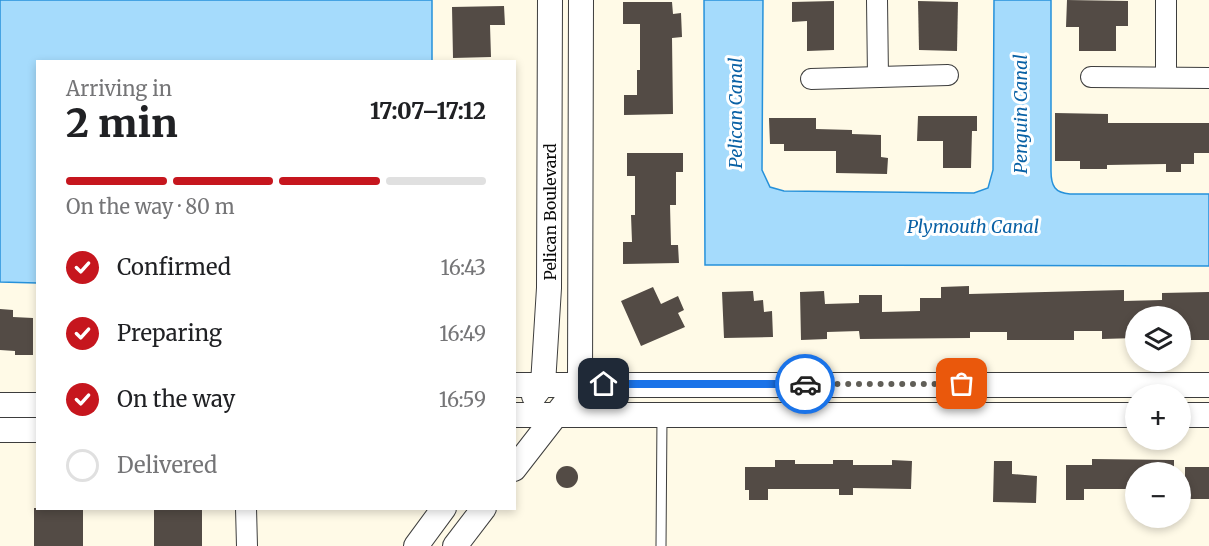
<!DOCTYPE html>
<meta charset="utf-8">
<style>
body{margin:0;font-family:Merriweather,serif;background:#f6f6f6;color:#202124;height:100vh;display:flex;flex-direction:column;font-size:22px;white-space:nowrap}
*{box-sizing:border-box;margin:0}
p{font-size:20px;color:#757577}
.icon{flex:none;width:33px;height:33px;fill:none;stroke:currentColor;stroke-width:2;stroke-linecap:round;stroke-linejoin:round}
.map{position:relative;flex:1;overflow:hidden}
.panel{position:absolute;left:36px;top:60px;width:480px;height:450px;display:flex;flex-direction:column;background:#fff;border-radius:0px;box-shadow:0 3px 9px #0003}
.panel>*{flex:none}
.tools{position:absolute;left:1125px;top:306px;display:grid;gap:12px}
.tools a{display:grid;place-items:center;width:66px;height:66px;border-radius:50%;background:#fff;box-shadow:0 3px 9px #0003;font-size:30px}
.pin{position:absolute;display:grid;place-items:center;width:51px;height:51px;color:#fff;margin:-26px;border-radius:12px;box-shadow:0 3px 9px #0006}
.courier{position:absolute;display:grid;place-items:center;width:60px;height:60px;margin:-30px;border:4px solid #1a73e8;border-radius:50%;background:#fff;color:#222;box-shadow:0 2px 8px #0007}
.headline em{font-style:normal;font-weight:800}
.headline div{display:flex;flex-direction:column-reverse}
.headline{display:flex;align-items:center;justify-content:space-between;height:102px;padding:0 30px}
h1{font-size:39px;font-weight:800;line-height:45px}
.bar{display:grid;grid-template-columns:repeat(4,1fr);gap:9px 6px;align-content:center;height:72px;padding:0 30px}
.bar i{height:8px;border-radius:4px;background:#e0e0e0}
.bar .active{background:#c6161e}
.bar p{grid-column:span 4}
ol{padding:0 30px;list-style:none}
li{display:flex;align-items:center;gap:18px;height:66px}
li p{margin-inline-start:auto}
li .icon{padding:6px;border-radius:50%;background:#c6161e;color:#fff;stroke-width:4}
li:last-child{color:#757577}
li i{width:33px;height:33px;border:3px solid #e0e0e0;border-radius:50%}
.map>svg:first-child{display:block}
.water{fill:#a5dbfc;stroke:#2691da;stroke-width:1.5}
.building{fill:#534b45}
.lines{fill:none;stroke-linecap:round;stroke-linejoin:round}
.service-casing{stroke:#3d3d3d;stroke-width:11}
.minor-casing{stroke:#3d3d3d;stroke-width:22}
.tertiary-casing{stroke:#3d3d3d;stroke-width:26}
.service{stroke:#fff;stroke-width:9}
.minor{stroke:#fff;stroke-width:20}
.tertiary{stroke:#fff;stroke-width:24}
.done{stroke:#605e57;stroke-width:6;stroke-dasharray:0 10.8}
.route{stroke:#1a73e8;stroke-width:8}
.labels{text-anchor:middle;stroke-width:6;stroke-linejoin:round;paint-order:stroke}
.street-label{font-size:16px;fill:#0a0a0a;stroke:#fff}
.water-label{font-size:18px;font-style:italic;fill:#0961a5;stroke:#fff}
</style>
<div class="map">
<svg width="1209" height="546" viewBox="0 0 1209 546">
<rect width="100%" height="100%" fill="#fffae7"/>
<!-- water -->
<g class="water">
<polygon points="0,0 432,0 432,61 38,62 37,283 0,282"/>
<path d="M704,0H763L762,170L770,187L784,191L974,193L988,188L993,170L994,0H1051V171C1051,186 1055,193 1070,194H1209V266L705,265Z"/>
</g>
<!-- building -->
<g class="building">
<polygon points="1067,0 1128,1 1128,26 1116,26 1116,51 1079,51 1079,27 1066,27"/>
<polygon points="834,1 834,50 807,51 807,21 792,22 792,2"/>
<polygon points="918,1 958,2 957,51 919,50"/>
<polygon points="623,2 672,2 673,14 681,13 682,37 672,38 673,114 624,115 624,95 637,95 637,70 640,70 640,24 623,24"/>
<polygon points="504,6 505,25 490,25 491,57 453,58 452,7"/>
<polygon points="1055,113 1108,114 1108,123 1209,123 1209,153 1194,153 1194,164 1181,164 1181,172 1166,172 1166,164 1107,165 1107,169 1080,169 1080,161 1055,161"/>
<polygon points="918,116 977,116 977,131 972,131 971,168 943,168 943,141 917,141"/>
<polygon points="769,118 816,118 816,129 852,130 852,134 881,135 881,157 888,158 887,174 836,173 836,151 784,151 784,144 770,144"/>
<polygon points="627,153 683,153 683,172 676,172 676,205 670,205 671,245 678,245 679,263 623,264 623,242 632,242 631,215 635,215 635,176 627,176"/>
<polygon points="969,286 969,294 1124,290 1124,301 1162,300 1162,293 1209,292 1209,340 1180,340 1180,316 1136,316 1136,338 1102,339 1102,331 1074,331 1074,340 1007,340 1007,332 970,332 970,338 860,339 859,331 827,332 827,339 801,340 800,292 824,291 825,304 859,303 859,295 882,295 882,312 920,311 920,298 941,298 941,287"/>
<polygon points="653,287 661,304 678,296 684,310 678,313 685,327 641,346 621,301"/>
<polygon points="753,291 754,301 763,300 764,312 772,311 773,337 724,338 722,292"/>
<polygon points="0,309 13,310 13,317 33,318 33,355 15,355 15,351 0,350"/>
<polygon points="1092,459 1174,460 1174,472 1136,472 1136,489 1084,489 1084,500 1066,500 1066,465 1092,465"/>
<polygon points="775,460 795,460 795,464 833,464 833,460 853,460 853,465 892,465 892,460 912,461 911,489 853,488 853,495 839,495 839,489 768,489 768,500 749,500 749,490 745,490 745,467 775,467"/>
<polygon points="994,461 1012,461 1012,474 1037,476 1036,503 993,502"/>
<circle cx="567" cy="477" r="11"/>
<rect x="1185" y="467" width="24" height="32"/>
<rect x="34" y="508" width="49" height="38"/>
<rect x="154" y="508" width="48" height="38"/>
</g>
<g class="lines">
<!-- service casing -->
<g class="service-casing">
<polyline id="service" points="661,546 662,417"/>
</g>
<!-- minor casing -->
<g class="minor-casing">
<g id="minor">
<polyline points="877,0 878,77"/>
<polyline points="1166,0 1166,77"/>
<polyline points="1091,77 1209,78"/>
<polyline points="811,79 948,75"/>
<polyline points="246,508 247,546"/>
</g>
</g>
<!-- tertiary casing -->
<g class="tertiary-casing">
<g id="tertiary">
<polyline points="514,385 1209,385"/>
<polyline points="534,396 543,384 549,288 550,0"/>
<polyline points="0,405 38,405"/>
<polyline points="514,415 1136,415"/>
<polyline points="1180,415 1209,415"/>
<polyline points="0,430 38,430"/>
<polyline points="514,469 580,384 581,0"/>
<polyline points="416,546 444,508"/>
<polyline points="455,546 484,508"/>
</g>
</g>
<!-- service -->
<use href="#service" class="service"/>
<!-- minor -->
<use href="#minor" class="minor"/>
<!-- tertiary -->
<use href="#tertiary" class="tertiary"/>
</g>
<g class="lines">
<!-- done -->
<polyline class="done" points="805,384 962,384"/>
<!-- route -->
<polyline class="route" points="604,384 805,384"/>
</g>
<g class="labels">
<!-- street labels -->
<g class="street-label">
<text transform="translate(550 212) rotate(-90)" y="6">Pelican Boulevard</text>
</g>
<!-- water labels -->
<g class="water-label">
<text transform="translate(736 113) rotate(-90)" y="6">Pelican Canal</text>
<text transform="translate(1021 114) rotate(-90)" y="6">Penguin Canal</text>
<text x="973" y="233">Plymouth Canal</text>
</g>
</g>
</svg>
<div class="tools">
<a><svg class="icon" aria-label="layers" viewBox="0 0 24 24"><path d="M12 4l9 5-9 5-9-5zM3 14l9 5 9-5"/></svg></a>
<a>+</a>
<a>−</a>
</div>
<div class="pin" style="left:962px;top:384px;background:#ea580c"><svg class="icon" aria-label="bag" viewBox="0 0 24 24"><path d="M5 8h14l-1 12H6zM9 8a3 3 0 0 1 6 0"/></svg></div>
<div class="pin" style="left:604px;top:384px;background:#1f2937"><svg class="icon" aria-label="home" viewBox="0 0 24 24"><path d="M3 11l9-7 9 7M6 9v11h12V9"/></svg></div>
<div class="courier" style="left:805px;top:384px"><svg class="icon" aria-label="car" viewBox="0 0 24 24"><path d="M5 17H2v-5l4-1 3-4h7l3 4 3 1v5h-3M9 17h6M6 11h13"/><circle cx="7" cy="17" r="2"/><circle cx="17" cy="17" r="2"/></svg></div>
<section class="panel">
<div class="headline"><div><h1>2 min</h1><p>Arriving in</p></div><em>17:07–17:12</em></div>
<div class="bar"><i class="active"></i><i class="active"></i><i class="active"></i><i></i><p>On the way · 80 m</p></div>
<ol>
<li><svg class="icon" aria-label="check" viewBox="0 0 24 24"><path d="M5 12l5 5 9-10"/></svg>Confirmed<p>16:43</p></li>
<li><svg class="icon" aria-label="check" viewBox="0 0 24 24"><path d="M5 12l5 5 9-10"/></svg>Preparing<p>16:49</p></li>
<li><svg class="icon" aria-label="check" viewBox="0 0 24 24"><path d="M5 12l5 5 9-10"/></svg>On the way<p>16:59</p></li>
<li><i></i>Delivered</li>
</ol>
</section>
</div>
